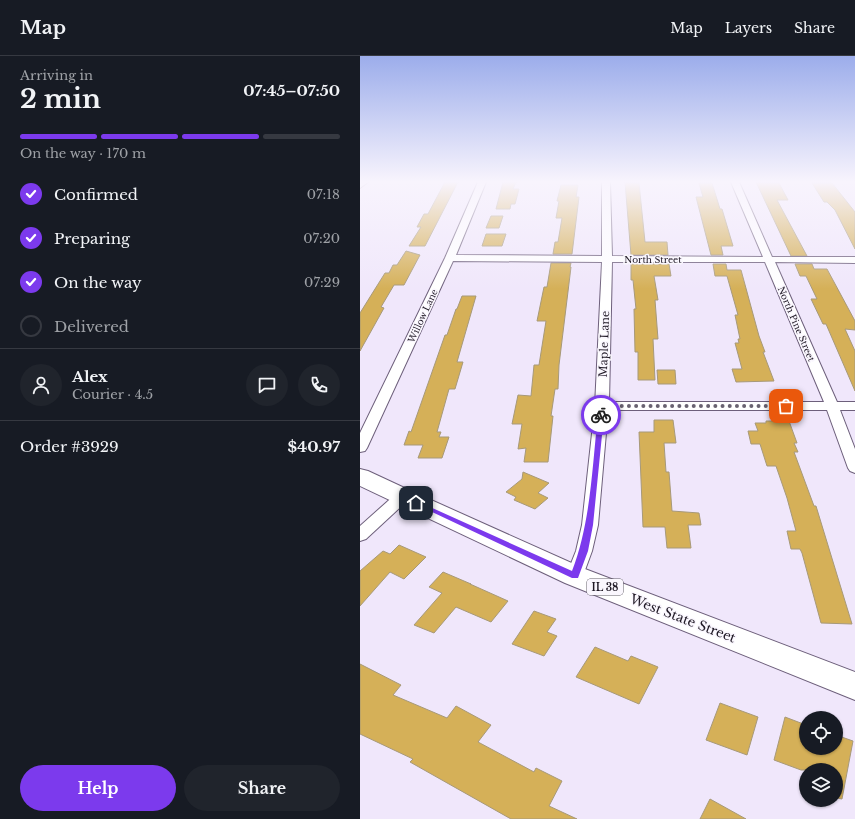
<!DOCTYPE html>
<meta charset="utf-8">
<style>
body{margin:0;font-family:"Libre Baskerville",serif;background:#20242c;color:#f1f3f6;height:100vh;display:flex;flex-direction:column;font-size:15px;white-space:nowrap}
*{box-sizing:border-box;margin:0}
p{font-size:13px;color:#9ea1a6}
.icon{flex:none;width:22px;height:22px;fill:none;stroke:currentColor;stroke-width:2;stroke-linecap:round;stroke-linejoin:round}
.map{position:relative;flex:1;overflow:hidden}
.side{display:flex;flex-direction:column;background:#171b24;width:360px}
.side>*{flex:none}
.controls{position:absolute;left:439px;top:655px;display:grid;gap:8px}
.controls a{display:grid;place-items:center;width:44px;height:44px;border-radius:50%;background:#171b24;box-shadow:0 1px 3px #0004;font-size:20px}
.pin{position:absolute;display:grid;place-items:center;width:34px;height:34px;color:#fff;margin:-17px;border-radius:8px;box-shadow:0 2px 6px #0006}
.courier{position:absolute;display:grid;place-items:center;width:40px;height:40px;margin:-20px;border:3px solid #7c3aed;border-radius:50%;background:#fff;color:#222;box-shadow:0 1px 5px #0007}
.head em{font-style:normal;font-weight:800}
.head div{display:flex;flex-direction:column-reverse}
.head{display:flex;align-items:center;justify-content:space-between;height:68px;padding:0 20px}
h1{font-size:26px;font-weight:800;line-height:30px}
.bar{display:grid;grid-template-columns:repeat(4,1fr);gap:6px 4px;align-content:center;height:48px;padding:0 20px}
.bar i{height:5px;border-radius:3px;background:#363941}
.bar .selected{background:#7c3aed}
.bar p{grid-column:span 4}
.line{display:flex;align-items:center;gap:10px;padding:0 20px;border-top:1px solid #363941}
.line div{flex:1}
.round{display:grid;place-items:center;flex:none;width:42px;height:42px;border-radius:21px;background:#20242c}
ol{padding:0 20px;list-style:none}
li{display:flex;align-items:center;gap:12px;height:44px}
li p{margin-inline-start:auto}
li .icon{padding:4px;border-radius:50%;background:#7c3aed;color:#fff;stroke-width:4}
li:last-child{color:#9ea1a6}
li i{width:22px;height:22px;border:2px solid #363941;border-radius:50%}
.cta{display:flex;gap:8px;margin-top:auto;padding:8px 20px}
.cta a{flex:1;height:46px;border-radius:24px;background:#7c3aed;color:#fff;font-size:16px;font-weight:800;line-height:46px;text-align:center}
.cta a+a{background:#20242c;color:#f1f3f6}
header{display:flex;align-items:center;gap:24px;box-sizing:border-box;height:56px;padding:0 20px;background:#171b24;border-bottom:1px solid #363941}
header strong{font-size:19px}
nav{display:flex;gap:22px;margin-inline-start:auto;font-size:14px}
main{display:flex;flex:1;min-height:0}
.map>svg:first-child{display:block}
.building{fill:#d5b058;stroke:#a79979}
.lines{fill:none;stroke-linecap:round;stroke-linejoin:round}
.minor-casing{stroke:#6d5f7b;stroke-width:2}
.primary-casing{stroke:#6d5f7b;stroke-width:2}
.minor{fill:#fff;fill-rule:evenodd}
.primary{fill:#fff;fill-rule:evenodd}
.route{fill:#7c3aed}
.done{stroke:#696271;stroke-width:4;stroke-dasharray:0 7.2}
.labels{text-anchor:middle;stroke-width:3;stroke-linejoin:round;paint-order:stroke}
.far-street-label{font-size:9px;fill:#201a26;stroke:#faf7fe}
.shield{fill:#faf7fe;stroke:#615c67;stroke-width:1}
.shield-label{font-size:10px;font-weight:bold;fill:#201a26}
.street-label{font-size:11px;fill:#201a26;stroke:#faf7fe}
.near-street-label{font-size:13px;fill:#201a26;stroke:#faf7fe}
</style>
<header>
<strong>Map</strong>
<nav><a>Map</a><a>Layers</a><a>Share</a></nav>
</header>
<main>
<section class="side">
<div class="head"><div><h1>2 min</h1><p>Arriving in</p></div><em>07:45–07:50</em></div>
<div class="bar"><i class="selected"></i><i class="selected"></i><i class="selected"></i><i></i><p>On the way · 170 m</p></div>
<ol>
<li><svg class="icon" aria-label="check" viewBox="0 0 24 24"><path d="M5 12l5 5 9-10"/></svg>Confirmed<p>07:18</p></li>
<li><svg class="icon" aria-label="check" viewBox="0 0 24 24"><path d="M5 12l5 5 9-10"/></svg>Preparing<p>07:20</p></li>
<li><svg class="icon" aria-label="check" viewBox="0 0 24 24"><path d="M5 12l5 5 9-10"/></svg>On the way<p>07:29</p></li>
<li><i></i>Delivered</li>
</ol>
<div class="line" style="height:72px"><a class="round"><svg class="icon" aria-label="person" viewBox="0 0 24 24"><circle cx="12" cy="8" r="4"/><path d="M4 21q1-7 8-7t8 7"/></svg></a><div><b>Alex</b><p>Courier · 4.5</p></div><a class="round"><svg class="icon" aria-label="chat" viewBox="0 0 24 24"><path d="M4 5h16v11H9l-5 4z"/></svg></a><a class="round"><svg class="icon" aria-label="phone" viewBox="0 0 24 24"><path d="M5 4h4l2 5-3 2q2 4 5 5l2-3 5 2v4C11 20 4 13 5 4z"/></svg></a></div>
<div class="line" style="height:52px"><div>Order #3929</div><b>$40.97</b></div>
<div class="cta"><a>Help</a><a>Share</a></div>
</section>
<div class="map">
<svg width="495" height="763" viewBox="0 0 495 763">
<rect width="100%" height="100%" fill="#f0e7fb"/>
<!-- building -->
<g class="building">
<polygon points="85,126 98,126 65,190 49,190 61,171 57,171 64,158 68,158"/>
<polygon points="143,126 156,126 153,133 159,133 155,148 151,148 150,153 136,153"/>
<polygon points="265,126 279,127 285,186 307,186 308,199 271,199"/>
<polygon points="396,126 419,127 428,144 417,144 447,200 431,200"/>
<polygon points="339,127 352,127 360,153 362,153 373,190 361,190 363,199 351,199 336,141 343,141"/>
<polygon points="452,127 472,127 495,156 495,193 475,154 467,146 464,146"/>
<polygon points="201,129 218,129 216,141 219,141 212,198 193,198 195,186 198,186 202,162 196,162 199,145 197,145"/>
<polygon points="131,160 143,160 139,172 126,172"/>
<polygon points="126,178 146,178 142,190 122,190"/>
<polygon points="46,195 60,199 44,229 34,229 21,251 24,252 0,295 0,257 25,217 29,217 33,209 37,209"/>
<polygon points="191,207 211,207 210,211 211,211 199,309 198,333 195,333 191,360 193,360 188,406 164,406 166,392 158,393 162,368 152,368 158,339 171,340 174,309 179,309 186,265 177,265 184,231 187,231"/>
<polygon points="271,208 309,208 311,220 294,220 298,244 295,244 298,283 293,283 295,324 278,324 278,296 275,296 274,253 276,253 273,224 271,224"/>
<polygon points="353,208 366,208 367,214 381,214 399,280 405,296 403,296 414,325 376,326 372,313 382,313 375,287 379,287 378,283 380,283 375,259 378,259 367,220 355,220"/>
<polygon points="435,208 452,208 454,213 467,213 495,265 495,274 485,273 495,295 495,335 466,268 463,268 451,243 457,243 446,220 440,220"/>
<polygon points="102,240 116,240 97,306 103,306 95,333 89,333 77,376 81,376 79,381 89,381 82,402 58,402 63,389 44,389 49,375 51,376 85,279 87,279 96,253 97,253"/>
<polygon points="297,314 315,314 316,328 298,328"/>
<polygon points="294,364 313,364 316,387 304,387 306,416 309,416 312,455 339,457 341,469 328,469 331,492 307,492 305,471 283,471 279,376 294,376"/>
<polygon points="406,365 429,365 437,387 434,387 438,396 434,396 454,450 456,450 492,568 461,567 442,497 440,493 431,493 427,475 436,475 427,442 416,410 407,410 400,388 391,388 388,375 398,375 395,367 406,367"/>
<polygon points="163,416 189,427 178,437 188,442 175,453 154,444 156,441 146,436 162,423"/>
<polygon points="39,489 66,501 44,523 30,516 0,550 0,515 23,495 30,498"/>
<polygon points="83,516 111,528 110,528 148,545 131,566 96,551 74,577 54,569 82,537 69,531"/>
<polygon points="174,555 196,563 187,576 197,580 184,600 152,588"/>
<polygon points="235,591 268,605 271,600 298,611 279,648 216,621"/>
<polygon points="0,608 41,629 33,639 87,662 96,650 131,669 118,686 174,716 176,712 202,725 189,750 217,763 151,763 50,706 53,703 0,678"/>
<polygon points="360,647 398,661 387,699 346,684"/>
<polygon points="425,661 446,669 446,692 476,692 476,679 493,685 482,743 476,742 476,714 441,714 414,704"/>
<polygon points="350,743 386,763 340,763"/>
</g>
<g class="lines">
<!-- minor casing -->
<g class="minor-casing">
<g id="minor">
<polygon points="0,126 8,126 0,132"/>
<path d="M118,126H126L96,199L242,200V126H250L252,200L403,201L371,126H379L412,201H495V207L415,206L477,346H495V354H480L495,393V417L490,415L488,412L467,354H248L238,469L232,495L221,525L215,526L209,525L206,520L216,495L222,469L235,350L242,206L93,205L7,392L5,395L0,396V377L85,202ZM252,206H405L464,346H249Z"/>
<polygon points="42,436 47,437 50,441 47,445 6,483 0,485 0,470 37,437"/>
</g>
</g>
<!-- primary casing -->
<g class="primary-casing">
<polygon id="primary" points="0,413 8,415 51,435 225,513 495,616 495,644 205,527 0,430"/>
</g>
<!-- minor -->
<use href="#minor" class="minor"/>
<!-- primary -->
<use href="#primary" class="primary"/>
</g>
<!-- sky -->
<linearGradient id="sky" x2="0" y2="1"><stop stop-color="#9cadeb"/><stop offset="0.54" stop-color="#f8f4fd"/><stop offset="1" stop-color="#f8f4fd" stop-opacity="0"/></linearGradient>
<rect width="495" height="233" fill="url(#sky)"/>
<!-- route -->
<path class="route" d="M241,357L244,359L233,469L228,495L218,522H212L53,447L56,445L59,446L212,515C231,466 232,411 238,359Z"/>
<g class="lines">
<!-- done -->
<polyline class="done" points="241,359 242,350 426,350"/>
</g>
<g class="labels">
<!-- far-street labels -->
<g class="far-street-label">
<text x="293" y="207">North Street</text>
<text transform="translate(63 260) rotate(-65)" y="3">Willow Lane</text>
<text transform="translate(436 268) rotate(67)" y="3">North Pine Street</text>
</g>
<!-- shield labels -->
<rect class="shield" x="227" y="523" width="36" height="16" rx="3"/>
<g class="shield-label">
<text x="245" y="535">IL 38</text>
</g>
<!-- street labels -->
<g class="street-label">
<text transform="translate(244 288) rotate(-88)" y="4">Maple Lane</text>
</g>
<!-- near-street labels -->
<g class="near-street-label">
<text transform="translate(323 562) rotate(21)" y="5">West State Street</text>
</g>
</g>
</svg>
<div class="controls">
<a><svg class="icon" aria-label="locate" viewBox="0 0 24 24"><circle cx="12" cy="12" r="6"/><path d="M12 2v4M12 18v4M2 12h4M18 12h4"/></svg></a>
<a><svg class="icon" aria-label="layers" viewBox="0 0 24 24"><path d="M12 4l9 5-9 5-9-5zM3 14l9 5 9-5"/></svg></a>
</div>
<div class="pin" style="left:426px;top:350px;background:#ea580c"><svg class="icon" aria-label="bag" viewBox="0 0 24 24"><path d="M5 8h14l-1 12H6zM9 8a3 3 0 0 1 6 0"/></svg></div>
<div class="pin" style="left:56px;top:447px;background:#1f2937"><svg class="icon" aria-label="home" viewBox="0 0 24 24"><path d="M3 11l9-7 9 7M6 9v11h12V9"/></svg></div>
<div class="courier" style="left:241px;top:359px"><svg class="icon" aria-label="bike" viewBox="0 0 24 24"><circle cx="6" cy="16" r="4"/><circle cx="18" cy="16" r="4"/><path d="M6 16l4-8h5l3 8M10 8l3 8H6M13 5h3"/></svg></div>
</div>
</main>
